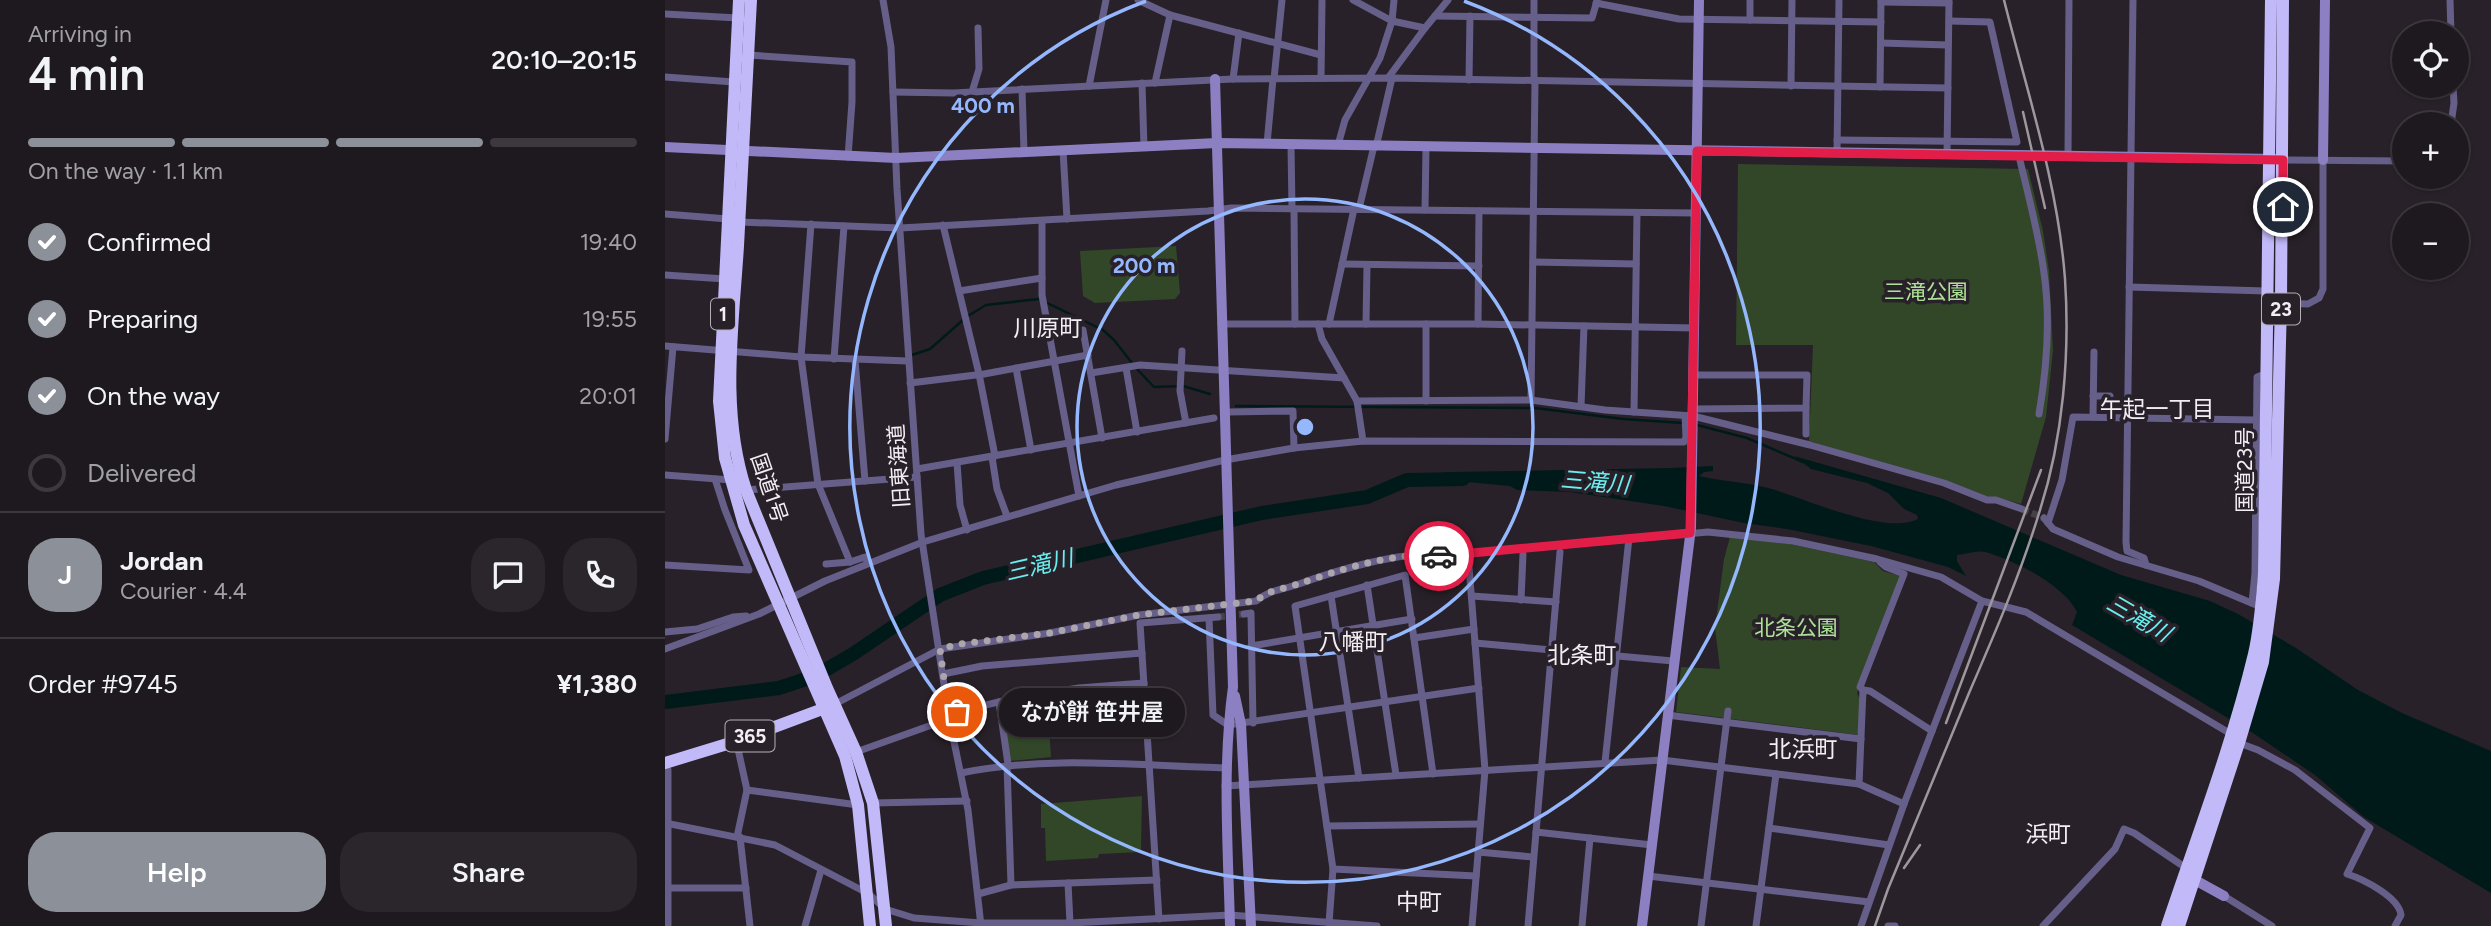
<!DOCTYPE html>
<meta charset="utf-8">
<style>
body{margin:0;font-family:Figtree,"Noto Sans JP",sans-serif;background:#2b262c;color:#f1f3f6;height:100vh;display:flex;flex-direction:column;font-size:26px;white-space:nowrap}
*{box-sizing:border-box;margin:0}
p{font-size:23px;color:#a1a0a4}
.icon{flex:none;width:38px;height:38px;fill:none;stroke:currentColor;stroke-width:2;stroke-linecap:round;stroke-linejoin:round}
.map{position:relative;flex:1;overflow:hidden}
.sheet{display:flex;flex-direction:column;background:#1e191f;width:665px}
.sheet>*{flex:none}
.tools{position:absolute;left:1727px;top:21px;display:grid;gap:14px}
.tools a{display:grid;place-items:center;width:77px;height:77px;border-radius:50%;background:#1e191f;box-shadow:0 2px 5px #0004,0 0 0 2px #3c383d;font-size:35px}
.pin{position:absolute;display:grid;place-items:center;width:60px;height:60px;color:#fff;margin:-30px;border:4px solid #fff;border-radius:50%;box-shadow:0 2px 7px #0007}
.courier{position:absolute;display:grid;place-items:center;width:70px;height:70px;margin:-35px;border:5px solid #e11d48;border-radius:50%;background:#fff;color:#222;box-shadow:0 2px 9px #0007}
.bubble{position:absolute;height:49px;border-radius:24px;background:#1e191f;box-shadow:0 2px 5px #0004,0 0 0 2px #3c383d;font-size:23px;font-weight:600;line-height:49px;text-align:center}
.head em{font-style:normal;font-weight:600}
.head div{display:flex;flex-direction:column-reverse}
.head{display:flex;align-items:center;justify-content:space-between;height:119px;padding:0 28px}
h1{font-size:46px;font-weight:600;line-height:52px}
.bar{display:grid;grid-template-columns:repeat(4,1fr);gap:10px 7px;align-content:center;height:84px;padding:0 28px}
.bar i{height:9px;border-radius:5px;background:#3c383d}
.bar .selected{background:#8c9099}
.bar p{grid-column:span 4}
.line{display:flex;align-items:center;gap:18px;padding:0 28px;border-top:2px solid #3c383d}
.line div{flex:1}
.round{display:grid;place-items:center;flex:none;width:74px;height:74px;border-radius:28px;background:#2b262c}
ol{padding:0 28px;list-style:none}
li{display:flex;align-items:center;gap:21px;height:77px}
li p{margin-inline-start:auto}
li .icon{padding:7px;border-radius:50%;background:#8c9099;color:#fff;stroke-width:4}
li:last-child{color:#a1a0a4}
li i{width:38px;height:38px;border:4px solid #3c383d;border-radius:50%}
.primary-button{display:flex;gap:14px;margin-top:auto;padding:14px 28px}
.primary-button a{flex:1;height:80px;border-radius:28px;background:#8c9099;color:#fff;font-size:28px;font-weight:600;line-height:80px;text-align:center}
.primary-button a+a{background:#2b262c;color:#f1f3f6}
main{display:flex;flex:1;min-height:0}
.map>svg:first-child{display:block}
.green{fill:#314728}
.water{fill:#001a1a}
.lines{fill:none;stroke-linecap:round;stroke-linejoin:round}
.stream{stroke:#001a1a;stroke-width:2.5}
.river{stroke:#001a1a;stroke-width:14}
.street-tunnel{stroke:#464047;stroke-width:7;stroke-dasharray:7 3.5;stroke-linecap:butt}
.street{stroke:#665f89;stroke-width:7}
.secondary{stroke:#8c80c3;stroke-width:10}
.highway{stroke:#c2b9f8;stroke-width:12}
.rail{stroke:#9e989e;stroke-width:2.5}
.done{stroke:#aca6ac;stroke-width:7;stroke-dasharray:0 12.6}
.route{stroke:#e11d48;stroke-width:9}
.ring{fill:none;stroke:#94b7fd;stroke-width:3.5}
.labels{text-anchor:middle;stroke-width:7;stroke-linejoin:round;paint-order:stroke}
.shield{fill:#282129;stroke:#b6b0b6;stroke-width:2}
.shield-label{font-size:19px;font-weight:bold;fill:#f3eef3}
.park-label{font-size:21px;fill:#ace296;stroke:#282129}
.street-label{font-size:21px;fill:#f3eef3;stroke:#282129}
.neighbourhood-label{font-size:23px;fill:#f3eef3;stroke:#282129}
.water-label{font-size:23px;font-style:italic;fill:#69efef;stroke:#282129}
.centre{fill:#94b7fd;stroke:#282129;stroke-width:3.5}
.ring-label{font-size:21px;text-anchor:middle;font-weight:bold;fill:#94b7fd;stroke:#282129;stroke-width:7;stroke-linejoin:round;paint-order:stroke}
</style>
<main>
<section class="sheet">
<div class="head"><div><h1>4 min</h1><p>Arriving in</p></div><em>20:10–20:15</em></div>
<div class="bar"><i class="selected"></i><i class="selected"></i><i class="selected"></i><i></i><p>On the way · 1.1 km</p></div>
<ol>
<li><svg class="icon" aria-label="check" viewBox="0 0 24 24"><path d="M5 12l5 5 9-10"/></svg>Confirmed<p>19:40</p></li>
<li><svg class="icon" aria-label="check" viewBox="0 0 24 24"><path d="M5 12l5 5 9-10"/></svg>Preparing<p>19:55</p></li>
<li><svg class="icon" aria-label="check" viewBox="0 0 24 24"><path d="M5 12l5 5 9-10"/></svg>On the way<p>20:01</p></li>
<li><i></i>Delivered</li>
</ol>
<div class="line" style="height:126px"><b class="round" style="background:#8c9099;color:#fff">J</b><div><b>Jordan</b><p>Courier · 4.4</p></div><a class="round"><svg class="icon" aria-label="chat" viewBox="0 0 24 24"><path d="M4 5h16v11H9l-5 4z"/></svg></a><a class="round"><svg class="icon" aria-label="phone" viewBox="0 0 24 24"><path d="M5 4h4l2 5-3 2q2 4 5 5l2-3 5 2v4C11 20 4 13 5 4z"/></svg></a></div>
<div class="line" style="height:91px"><div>Order #9745</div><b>¥1,380</b></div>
<div class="primary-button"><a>Help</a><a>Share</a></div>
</section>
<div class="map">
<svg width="1826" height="926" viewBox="0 0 1826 926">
<rect width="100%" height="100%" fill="#282129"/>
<!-- green -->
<g class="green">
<polygon points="1073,164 1363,169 1378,231 1384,271 1388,350 1381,417 1356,504 1331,497 1321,497 1144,441 1148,345 1071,345"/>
<polygon points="511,246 515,293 510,299 430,303 418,296 415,251"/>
<polygon points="1065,537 1125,544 1209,562 1218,571 1235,576 1192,693 1195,700 1194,735 1011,712 1016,667 1055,669 1050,628 1059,559"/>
<polygon points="382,696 386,757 345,761 339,712 340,704"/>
<polygon points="477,796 476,852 434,854 433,858 381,861 380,828 376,828 376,804"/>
</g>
<!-- water -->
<path class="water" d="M1129,456L1276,498L1456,575L1545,601L1573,614L1631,648L1693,690L1737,713L1826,751V893L1699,817L1650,775L1588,733L1407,625L1412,612C1399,585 1349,560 1320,552C1312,550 1301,554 1292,555V561L1301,576L1283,567L1206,546L1122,529L1079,523L999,506L905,492L852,490L845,486L749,477L786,472L1006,468L1048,466V471L1039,472L1034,476C1056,481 1080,482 1103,488C1138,497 1219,536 1253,519L1252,515L1239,509L1223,493L1202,483L1146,469Z"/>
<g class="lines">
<!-- stream -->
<g class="stream">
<polyline points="303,316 321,305 374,299 438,330 449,340 467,363"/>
<polyline points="247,355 265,349 298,320"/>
<polyline points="471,368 489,387 518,386 545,394"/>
<polyline points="571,406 870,408 958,419 1018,423"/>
<polyline points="1032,425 1082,438 1138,462"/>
</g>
<!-- river -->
<polyline class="river" points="0,702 114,688 150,676 188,654 275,595 318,578 597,513 702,497 742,480 798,479"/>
<!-- street-tunnel -->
<g class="street-tunnel">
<polyline points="1357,509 1379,518"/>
<polyline points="553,617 579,614"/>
</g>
<!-- street -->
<g class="street">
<polyline points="218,0 226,47 232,189 256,534 284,717 303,810 316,926"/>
<polyline points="473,0 505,15 656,55"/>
<polyline points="688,0 727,21 760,28 783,0"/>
<polyline points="1468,0 1461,542 1462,551 1479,558 1481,565"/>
<polyline points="1785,0 1786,33"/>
<polyline points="1216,2 1284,3"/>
<polyline points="931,3 1014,19 1216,22"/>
<polyline points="0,14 73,18"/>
<polyline points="770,16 927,18 932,1"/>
<polyline points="1085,20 1085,0"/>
<polyline points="1216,43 1283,45"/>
<polyline points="84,55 187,62 187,102 183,157"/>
<polyline points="0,77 69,82"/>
<polyline points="656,78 657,0"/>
<polyline points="723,78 760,28"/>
<polyline points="568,79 574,33"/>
<polyline points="609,79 617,0"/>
<polyline points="804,80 805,16"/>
<polyline points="869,82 869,0"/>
<polyline points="477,83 479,147"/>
<polyline points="490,83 505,15"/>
<polyline points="424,86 441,0"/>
<polyline points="1126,86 1127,0"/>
<polyline points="1215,87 1216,0"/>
<polyline points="357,89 359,152"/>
<polyline points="228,92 288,93 568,79 727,78 1283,88"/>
<polyline points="307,92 314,69 313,28"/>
<polyline points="1786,124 1789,103 1788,86"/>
<polyline points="1172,140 1352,142 1325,22 1284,21"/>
<polyline points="602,144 608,79"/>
<polyline points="626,145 627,209"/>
<polyline points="673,145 680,120 715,58 727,21 729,0"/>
<polyline points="711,147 727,78"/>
<polyline points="398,150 402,219"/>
<polyline points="1172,153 1174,0"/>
<polyline points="1282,155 1284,0"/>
<path d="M1354,156C1363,195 1374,234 1379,273C1386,321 1382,367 1374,414"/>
<polyline points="1403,157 1404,0"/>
<polyline points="1618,160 1740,161"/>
<polyline points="629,209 630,324"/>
<polyline points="694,209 709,146"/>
<polyline points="760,210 761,147"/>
<polyline points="0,214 63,219"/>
<polyline points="377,221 377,295 414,496"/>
<polyline points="75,222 235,228 543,211 566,208 1032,213"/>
<polyline points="146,224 136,357 153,484 185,562 200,557 203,563"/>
<polyline points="278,225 314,374 330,456"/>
<polyline points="868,262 971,264"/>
<polyline points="677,264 814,266"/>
<polyline points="0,275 60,279"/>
<polyline points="1464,287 1601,291"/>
<polyline points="294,291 377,278"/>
<polyline points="1616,303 1643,304 1654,298 1658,289 1658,160"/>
<polyline points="556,324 813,324 1030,328"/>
<polyline points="653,324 657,339 692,401 866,400 940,410 1028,416 1145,445 1279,483 1322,500 1331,500 1357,509"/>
<polyline points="664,324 689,209"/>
<polyline points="701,324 702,265"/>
<polyline points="813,324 814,211"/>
<polyline points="418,330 437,438"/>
<polyline points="0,346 136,357 243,361"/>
<polyline points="517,351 515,391 521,423"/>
<polyline points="169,359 179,226"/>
<polyline points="190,360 200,481"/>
<polyline points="351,368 366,450"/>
<polyline points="461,368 472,432"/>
<polyline points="426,373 475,365 679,378"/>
<polyline points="245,383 319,374 423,355"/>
<polyline points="1428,396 1445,396"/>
<polyline points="866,400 870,82"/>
<polyline points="692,401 698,441"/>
<polyline points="761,401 761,324"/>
<polyline points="916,406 919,326"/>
<polyline points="1028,409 1141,408 1142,375 1029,375"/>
<polyline points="564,412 628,411 629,448"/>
<polyline points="969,412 972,213"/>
<polyline points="1428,417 1429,352"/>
<polyline points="1141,434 1141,408"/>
<polyline points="0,439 8,347"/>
<polyline points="327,457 332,489 342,516"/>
<polyline points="292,463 295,505 302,530"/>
<polyline points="252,469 549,418"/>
<polyline points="0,475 66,480"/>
<polyline points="81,490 252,477"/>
<polyline points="1379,518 1388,529 1453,557 1534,581 1596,607"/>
<polyline points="1383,523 1397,480 1408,417 1591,420"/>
<polyline points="803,554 820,770 807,926"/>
<polyline points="161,564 185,562"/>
<polyline points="0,565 84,570 60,510 50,479"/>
<polyline points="702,585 731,775"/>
<polyline points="666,596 694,778"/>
<polyline points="807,596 891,602"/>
<polyline points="856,600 858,554"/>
<polyline points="1587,603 1590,573 1592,377 1600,374"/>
<polyline points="579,614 586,613 588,723"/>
<polyline points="544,618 548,715 563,725 814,688"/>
<polyline points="0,632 32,629 68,617 81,616"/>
<polyline points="749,638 809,629"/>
<polyline points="810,643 1008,661"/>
<polyline points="586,646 747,619"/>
<polyline points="0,649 94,614 160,581 258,542 451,485 560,460 629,448 698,441 1019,442 1021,437 1020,416"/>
<polyline points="278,674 317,666 477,653"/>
<polyline points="1198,690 1195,687 1239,574 1221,567 1215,562"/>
<polyline points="334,702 343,764"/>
<path d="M170,704L275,649L385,633L474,615L591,601C604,590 616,590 631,585C667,572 738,549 776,556L1043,532L1128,541L1212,559L1276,577L1317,601L1361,612L1566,734"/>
<polyline points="1002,715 1196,739"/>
<path d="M1574,743L1593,750L1630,770L1705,828L1682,874C1698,879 1734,897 1736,915L1730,926"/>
<polyline points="191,752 278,721 292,712 354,697 414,688 479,683"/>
<polyline points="940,762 964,538"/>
<polyline points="342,765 346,885"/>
<path d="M296,773C383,755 473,766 561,768"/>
<polyline points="1194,784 1198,690 1205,691 1267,731"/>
<polyline points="560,786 997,760 1194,784 1239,804"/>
<polyline points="82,790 193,805"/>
<polyline points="208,803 302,801"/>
<polyline points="0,823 110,845 204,894 220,909 249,918 316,923 405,923 565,915 712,926"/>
<polyline points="662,826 815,824"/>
<polyline points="1104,828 1224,845"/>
<polyline points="871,832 987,845"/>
<polyline points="72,837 82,790 73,749"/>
<polyline points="75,837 85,926"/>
<polyline points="813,852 868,857"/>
<polyline points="668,869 811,876"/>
<polyline points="983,876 1204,902"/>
<polyline points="403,883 405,923"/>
<polyline points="0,888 81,888"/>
<polyline points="313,894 346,885 492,880"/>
<polyline points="1559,896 1607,926"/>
<polyline points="494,919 475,623 553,617"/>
<polyline points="664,923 668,869 630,606 740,575 768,774"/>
<polyline points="3,926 3,770"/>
<polyline points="140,926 156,870"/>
<polyline points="863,926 895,552"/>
<polyline points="917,926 925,838"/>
<polyline points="1036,926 1063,711"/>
<polyline points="1091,926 1111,774"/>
<polyline points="1196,926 1239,804 1317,601"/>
<polyline points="1223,926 1230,926"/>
<polyline points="1378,926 1450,849 1459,829 1469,833 1521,868"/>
</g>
<!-- secondary -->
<g class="secondary">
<path d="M550,79L568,687C557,767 563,846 565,926"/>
<polyline points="0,147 231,158 552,143 1612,159"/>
<polyline points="1658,160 1660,0"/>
<polyline points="570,696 576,724 586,926"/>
<polyline points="1525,873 1530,880 1559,896"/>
<polyline points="977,926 1026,528 1034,0"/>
</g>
<!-- highway -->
<g class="highway">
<polyline points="74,0 54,401 60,458 79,525 180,756 193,805 205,926"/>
<path d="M86,0C82,82 78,164 73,246C68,326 55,412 81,490L162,688L191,752L208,803L221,926"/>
<polyline points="0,763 72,741 163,707"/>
<path d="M1502,926C1532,836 1567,746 1589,654C1595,628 1597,600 1599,574L1606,0"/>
<polyline points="1514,926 1574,743 1598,662 1609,579 1616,303 1618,0"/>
</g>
<!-- rail -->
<g class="rail">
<polyline points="1358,112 1380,208"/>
<polyline points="1281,723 1376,470"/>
<polyline points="1239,868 1255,845"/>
<path d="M1210,926L1223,889C1250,824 1277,759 1304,693C1330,633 1356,573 1375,510C1398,438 1405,355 1400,279C1393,184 1362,92 1339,0"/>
</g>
</g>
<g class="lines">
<!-- done -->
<path class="done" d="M292,712L284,717L275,649L295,644L385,633L474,615L591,601C603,590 615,590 630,585C672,571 729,551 774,556"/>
<!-- route -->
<polyline class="route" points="774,556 1025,533 1032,151 1618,160 1618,207"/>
</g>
<!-- distance rings -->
<g class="ring">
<circle cx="640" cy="427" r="228"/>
<path d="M799 1A455 455 0 1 1 481 1"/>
</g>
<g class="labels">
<!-- shield labels -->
<g class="shield">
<rect x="1597" y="293.5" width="38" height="31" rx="5"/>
<rect x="46" y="298.5" width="24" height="31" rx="5"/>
<rect x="60.5" y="720.5" width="49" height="31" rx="5"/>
</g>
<g class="shield-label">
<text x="1616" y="316">23</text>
<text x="58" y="321">1</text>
<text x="85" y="743">365</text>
</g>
<!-- park labels -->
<g class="park-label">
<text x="1261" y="299">三滝公園</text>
<text x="1131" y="635">北条公園</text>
</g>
<!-- street labels -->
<g class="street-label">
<text transform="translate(234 466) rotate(-94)" y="7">旧東海道</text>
<text transform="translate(1580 470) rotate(-90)" y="7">国道23号</text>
<text transform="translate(104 488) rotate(71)" y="7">国道1号</text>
</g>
<!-- neighbourhood labels -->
<g class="neighbourhood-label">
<text x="383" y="336">川原町</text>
<text x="1492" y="417">午起一丁目</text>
<text x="688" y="650">八幡町</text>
<text x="917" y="663">北条町</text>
<text x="1138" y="757">北浜町</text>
<text x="1383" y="842">浜町</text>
<text x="754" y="910">中町</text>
</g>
<!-- water labels -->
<g class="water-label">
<text transform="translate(930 482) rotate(5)" y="8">三滝川</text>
<text transform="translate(374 565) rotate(-13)" y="8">三滝川</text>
<text transform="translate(1474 618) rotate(30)" y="8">三滝川</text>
</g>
</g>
<circle cx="640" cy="427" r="10" class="centre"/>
<g class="ring-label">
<text x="318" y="113">400 m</text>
<text x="479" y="273">200 m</text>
</g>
</svg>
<div class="tools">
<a><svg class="icon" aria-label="locate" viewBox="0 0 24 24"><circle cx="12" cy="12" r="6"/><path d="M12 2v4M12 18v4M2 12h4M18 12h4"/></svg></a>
<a>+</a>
<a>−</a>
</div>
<div class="pin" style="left:292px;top:712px;background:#ea580c"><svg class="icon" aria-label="bag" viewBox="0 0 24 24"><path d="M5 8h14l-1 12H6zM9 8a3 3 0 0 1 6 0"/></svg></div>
<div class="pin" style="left:1618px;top:207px;background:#1f2937"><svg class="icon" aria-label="home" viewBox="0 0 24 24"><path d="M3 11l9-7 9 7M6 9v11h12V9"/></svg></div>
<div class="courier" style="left:774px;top:556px"><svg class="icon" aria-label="car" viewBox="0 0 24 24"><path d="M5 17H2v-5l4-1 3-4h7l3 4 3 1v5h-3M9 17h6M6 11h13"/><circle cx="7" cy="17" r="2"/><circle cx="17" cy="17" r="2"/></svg></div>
<div class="bubble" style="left:334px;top:688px;width:186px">なが餅 笹井屋</div>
</div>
</main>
